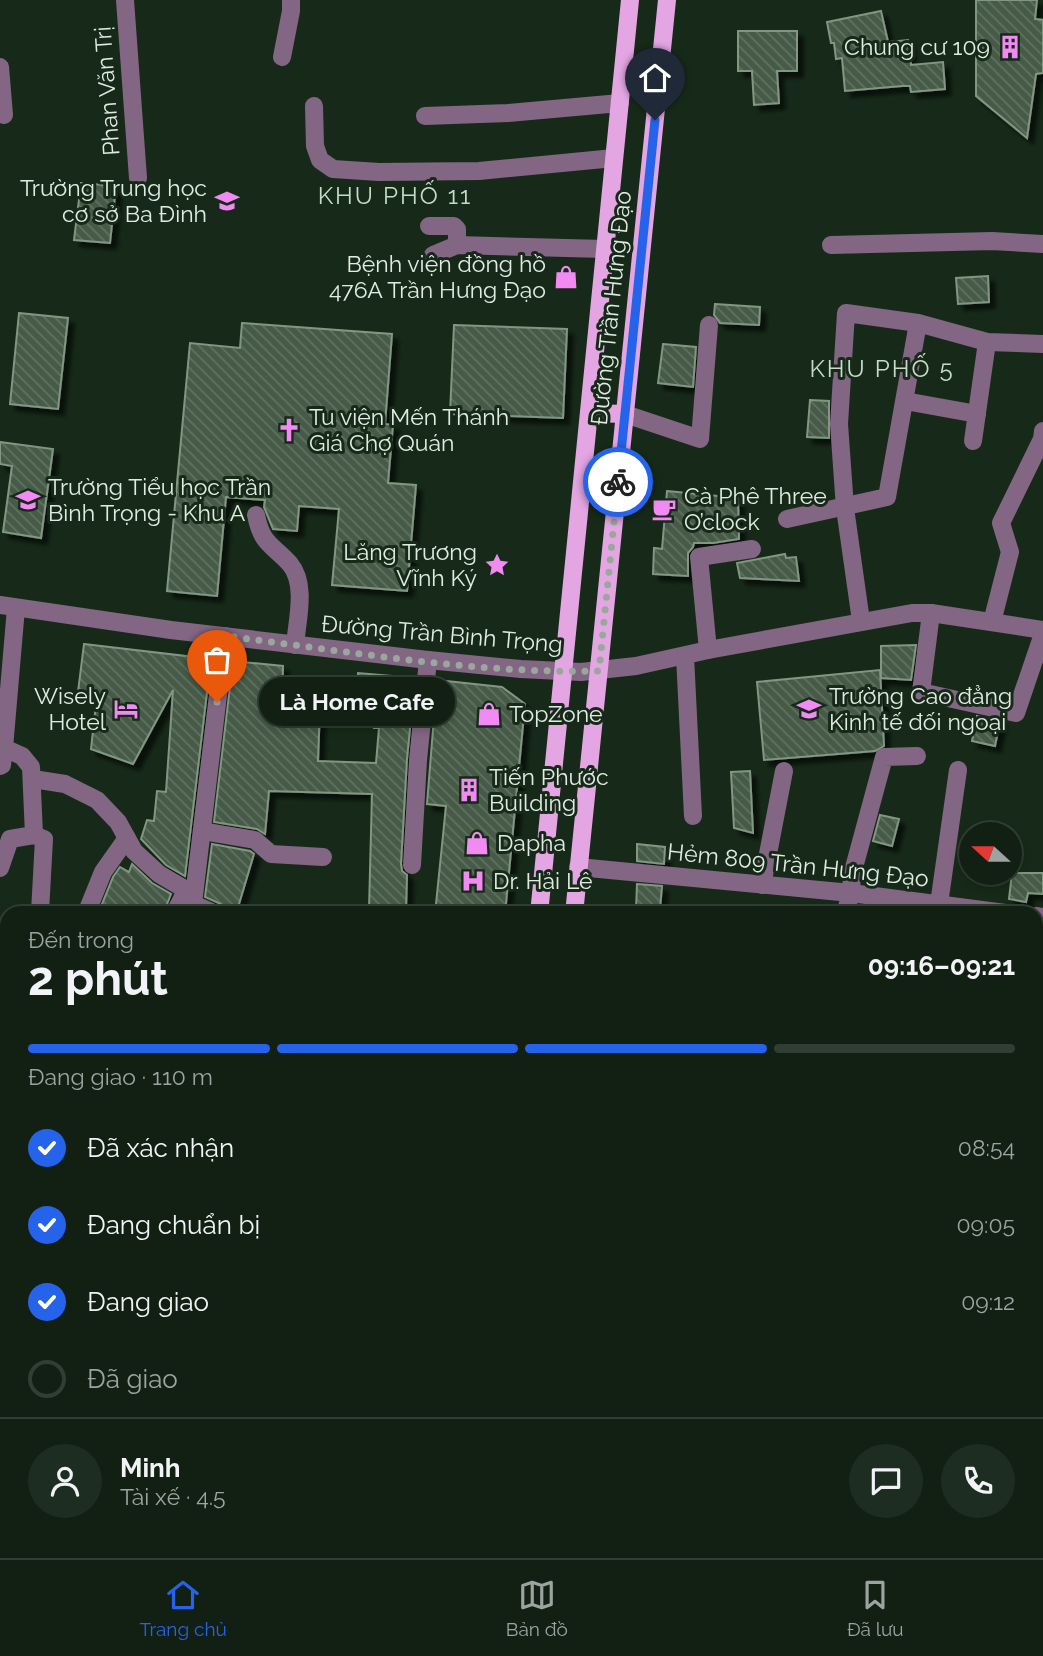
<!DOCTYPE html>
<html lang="vi">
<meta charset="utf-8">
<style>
body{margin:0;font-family:Raleway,sans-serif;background:#1e2d21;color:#f1f3f6;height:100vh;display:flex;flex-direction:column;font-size:26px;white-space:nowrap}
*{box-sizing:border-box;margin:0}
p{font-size:23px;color:#9ca3a0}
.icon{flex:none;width:38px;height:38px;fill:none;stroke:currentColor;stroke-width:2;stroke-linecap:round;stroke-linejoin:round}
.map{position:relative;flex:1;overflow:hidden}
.details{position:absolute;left:0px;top:906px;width:1043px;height:653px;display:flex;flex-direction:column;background:#112013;border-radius:21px 21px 0 0;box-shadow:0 4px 10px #0003,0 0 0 2px #303e33}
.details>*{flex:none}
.needle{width:46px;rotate:291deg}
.fabs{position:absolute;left:959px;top:822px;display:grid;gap:14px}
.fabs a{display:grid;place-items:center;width:63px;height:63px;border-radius:50%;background:#112013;box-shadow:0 4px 10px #0003,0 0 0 2px #303e33;font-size:35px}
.pin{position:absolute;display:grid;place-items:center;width:60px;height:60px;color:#fff;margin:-72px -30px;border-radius:50% 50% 50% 0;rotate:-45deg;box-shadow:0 0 7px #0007}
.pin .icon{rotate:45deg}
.courier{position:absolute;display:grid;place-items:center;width:70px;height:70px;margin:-35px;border:5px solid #2563eb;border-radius:50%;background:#fff;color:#222;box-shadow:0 2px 9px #0007}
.bubble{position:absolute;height:49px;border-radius:24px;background:#112013;box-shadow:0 4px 10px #0003,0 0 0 2px #303e33;font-size:23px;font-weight:700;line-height:49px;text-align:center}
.head em{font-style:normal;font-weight:700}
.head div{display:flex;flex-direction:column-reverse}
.head{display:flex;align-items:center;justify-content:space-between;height:119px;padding:0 28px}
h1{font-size:46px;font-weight:700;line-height:52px}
.bar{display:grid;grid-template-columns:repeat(4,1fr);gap:10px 7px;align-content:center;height:84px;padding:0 28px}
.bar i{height:9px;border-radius:5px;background:#303e33}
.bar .selected{background:#2563eb}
.bar p{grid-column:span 4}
.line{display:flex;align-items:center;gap:18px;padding:0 28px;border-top:2px solid #303e33}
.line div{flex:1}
.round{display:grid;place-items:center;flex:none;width:74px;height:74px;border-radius:37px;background:#1e2d21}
ol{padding:0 28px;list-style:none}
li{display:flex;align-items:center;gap:21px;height:77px}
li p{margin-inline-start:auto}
li .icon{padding:7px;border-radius:50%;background:#2563eb;color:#fff;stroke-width:4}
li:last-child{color:#9ca3a0}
li i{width:38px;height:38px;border:4px solid #303e33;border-radius:50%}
.tabs{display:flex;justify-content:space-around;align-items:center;height:98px;border-top:2px solid #303e33;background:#112013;font-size:19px;color:#9ca3a0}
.tabs a{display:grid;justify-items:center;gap:4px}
.tabs .selected{color:#2563eb}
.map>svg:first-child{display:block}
.building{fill:url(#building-back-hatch);stroke:#819782;stroke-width:2;filter:url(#shadow)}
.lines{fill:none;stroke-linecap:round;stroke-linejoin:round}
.minor{stroke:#836683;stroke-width:18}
.major{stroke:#e3a6e3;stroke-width:18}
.done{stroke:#9aa89b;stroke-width:7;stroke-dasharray:0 12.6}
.route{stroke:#2563eb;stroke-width:9}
.labels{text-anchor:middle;stroke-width:6;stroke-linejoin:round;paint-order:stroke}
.poi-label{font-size:23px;fill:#e0ece1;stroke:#172a19;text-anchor:start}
.street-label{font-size:23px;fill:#e0ece1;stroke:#172a19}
.neighbourhood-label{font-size:24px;letter-spacing:2px;fill:#c5ddc6;stroke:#172a19}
</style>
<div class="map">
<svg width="1043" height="1558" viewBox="0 0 1043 1558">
<defs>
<pattern id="building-back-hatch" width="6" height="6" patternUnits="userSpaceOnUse" patternTransform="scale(1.75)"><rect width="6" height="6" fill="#465a47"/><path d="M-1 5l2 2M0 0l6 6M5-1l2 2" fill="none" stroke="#607261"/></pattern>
<filter id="shadow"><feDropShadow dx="6" dy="6" stdDeviation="2" flood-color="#0009"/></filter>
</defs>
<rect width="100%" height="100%" fill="#172a19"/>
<!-- building -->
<g class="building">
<polygon points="976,0 1037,0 1035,19 1043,20 1043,73 1036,74 1027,138 976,96"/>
<polygon points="881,11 888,42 908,40 911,65 943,62 945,89 911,92 910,86 902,86 845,91 842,58 836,59 834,43 831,43 827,22"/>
<polygon points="738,31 797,31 797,71 777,71 779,103 754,105 752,71 738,71"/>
<polygon points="81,183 116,186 110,243 74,240"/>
<polygon points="988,276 989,302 958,304 956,278"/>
<polygon points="715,304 760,307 759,325 720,323 714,315"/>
<polygon points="19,313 68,318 58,409 10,404"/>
<polygon points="242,323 392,334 385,424 393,425 388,483 416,485 407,591 332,585 339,509 299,506 297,531 273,529 264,507 265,500 226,497 217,596 167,591 190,343 240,348"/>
<polygon points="454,325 567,329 563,418 450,414"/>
<polygon points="663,344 696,347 693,387 658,383"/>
<polygon points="810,400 829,401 829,438 807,437"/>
<polygon points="0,442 53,449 41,538 3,532 12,466 0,464"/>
<polygon points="667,491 738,498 739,539 713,543 694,543 693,547 688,553 688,576 653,574 654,548 662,549"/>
<polygon points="785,554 786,558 796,557 799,581 740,578 737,563"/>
<polygon points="84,644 211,659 185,876 166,865 141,839 147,820 154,821 157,791 166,792 173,690 133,764 91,749 97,695 78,692"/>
<polygon points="916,645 911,680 881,678 881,646"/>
<polygon points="233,661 283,666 282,705 320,706 318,761 376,763 379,728 374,728 376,709 356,708 358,673 415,678 407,759 401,864 402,871 407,875 406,910 369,909 372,794 269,791 265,834 257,829 214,822"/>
<polygon points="880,670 884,746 875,751 764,760 757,682"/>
<polygon points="437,680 502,687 525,704 505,914 435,914 446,806 427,804"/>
<polygon points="977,716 1000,721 995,746 972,741"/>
<polygon points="750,771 753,833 734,828 731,772"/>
<polygon points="880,815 899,819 892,846 873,841"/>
<polygon points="212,844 250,851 254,854 236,914 227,914 221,904 205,897"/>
<polygon points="637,844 665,847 664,864 637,861"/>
<polygon points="132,864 152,883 171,894 163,914 98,914 113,877 120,867 129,872"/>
<polygon points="1012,873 1043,873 1043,894 1028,893 1026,902 1009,899"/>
<polygon points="637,884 662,886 660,909 636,909"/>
</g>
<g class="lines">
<!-- minor -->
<g class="minor">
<polyline points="125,0 138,178"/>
<polyline points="282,57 291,11 291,0"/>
<polyline points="0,67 4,115"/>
<polyline points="314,106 315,146 320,160 333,169 379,172 479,171 614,158"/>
<polyline points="425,116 508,113 620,103"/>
<polyline points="429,226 454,226 457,229 457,245"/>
<polyline points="831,245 992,241 1043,244"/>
<polyline points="433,255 457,245 605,249"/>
<polyline points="905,401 977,414"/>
<polyline points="625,414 700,439 709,325"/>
<polyline points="973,441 987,342"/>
<path d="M256,515C262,545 272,544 290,564C307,584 297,621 295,645"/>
<polyline points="787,519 887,497 918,323"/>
<polyline points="0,605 171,630 428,660 521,669 581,672 636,666 708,650 912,613 931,613 1043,630"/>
<polyline points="931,613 921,692 1016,713 1043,634"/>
<polyline points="861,621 845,508 839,424 846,313 918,323 987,342 1043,344"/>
<polyline points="992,622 1010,552 1001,523 1042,439 1043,431"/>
<polyline points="708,650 699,557 752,549"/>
<polyline points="685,656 693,816"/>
<polyline points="0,766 2,765 4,748"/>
<polyline points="33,779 65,784 97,800 118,822 134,851 159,874 183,888 193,904"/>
<polyline points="202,831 255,840 271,854 323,857"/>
<polyline points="34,835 44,839 40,912"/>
<polyline points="412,865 418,760 428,660"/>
<polyline points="578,867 851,893 1013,914"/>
<polyline points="0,868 10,839 34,835 31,767 22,756 4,748 16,608"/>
<polyline points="762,885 784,771"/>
<polyline points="193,904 225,636"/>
<polyline points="193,904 216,914"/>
<polyline points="939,904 958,770"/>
<polyline points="86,914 103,872 127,838"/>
<polyline points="174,914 186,891"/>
<polyline points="845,914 851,893 852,875 884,757 917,756"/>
<polyline points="1036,916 1043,917"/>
<polyline points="0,973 7,975"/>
<polyline points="0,1117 7,1117"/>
<polyline points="1036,1170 1043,1103"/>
<polyline points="2,1407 7,1407"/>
<polyline points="1036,1421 1043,1422"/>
<polyline points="69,1558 69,1552"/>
<polyline points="314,1558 314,1552"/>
</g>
<!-- major -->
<g class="major">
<polyline points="589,413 625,414"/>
<polyline points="539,914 630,0"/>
<polyline points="574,914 667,0"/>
<polyline points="475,1558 475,1552"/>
<polyline points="508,1558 509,1552"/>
</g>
</g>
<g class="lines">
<!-- done -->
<path class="done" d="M217,702L225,636C348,651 474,674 599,671L618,482"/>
<!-- route -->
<polyline class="route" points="618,482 655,120"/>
</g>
<!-- icons -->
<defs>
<g id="building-bare" transform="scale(1.89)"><path d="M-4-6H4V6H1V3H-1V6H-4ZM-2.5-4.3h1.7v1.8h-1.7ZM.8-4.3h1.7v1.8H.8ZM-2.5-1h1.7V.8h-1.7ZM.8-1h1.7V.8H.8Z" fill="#f28af3" stroke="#172a19" stroke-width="2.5" paint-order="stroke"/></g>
<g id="school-bare" transform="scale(1.89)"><path d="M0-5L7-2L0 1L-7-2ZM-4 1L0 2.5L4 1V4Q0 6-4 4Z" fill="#f28af3" stroke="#172a19" stroke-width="2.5" paint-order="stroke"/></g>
<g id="shop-bare" transform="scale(1.89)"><path d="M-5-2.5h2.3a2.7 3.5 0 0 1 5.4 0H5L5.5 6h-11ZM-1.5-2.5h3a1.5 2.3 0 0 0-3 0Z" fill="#f28af3" stroke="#172a19" stroke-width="2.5" paint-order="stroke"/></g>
<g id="church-bare" transform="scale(1.89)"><path d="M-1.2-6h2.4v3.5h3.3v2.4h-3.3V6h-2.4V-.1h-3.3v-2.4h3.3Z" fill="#f28af3" stroke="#172a19" stroke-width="2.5" paint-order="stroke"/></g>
<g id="cafe-bare" transform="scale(1.89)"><path d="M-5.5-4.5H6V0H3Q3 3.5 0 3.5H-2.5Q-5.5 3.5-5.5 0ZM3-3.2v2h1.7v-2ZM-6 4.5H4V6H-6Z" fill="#f28af3" stroke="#172a19" stroke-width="2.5" paint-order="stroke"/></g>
<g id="sight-bare" transform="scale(1.89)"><path d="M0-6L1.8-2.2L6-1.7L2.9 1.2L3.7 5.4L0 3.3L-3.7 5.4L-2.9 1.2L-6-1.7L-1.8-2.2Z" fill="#f28af3" stroke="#172a19" stroke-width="2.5" paint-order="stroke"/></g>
<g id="hotel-bare" transform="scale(1.89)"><path d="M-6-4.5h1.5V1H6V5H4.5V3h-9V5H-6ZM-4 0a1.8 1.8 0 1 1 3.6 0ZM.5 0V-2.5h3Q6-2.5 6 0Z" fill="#f28af3" stroke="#172a19" stroke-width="2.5" paint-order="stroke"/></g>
<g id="university-bare" transform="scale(1.89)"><path d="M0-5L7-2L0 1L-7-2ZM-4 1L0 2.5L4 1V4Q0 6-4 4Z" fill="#f28af3" stroke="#172a19" stroke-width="2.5" paint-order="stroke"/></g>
<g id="hospital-bare" transform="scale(1.89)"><path d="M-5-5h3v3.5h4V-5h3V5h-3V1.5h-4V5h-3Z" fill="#f28af3" stroke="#172a19" stroke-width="2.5" paint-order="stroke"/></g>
</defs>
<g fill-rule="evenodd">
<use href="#building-bare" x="1010" y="47"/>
<use href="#school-bare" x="227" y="201"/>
<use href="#shop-bare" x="566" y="277"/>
<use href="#church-bare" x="289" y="430"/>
<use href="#school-bare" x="28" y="500"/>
<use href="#cafe-bare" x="664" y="509"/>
<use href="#sight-bare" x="497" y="565"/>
<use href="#hotel-bare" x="126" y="709"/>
<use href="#university-bare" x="809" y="709"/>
<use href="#shop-bare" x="489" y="714"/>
<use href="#building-bare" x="469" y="790"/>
<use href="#shop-bare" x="477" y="843"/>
<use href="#hospital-bare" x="473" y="881"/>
</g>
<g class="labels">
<!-- poi labels -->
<g class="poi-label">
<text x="990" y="55" text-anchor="end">Chung cư 109</text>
<text x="207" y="196" text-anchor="end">Trường Trung học<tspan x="207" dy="26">cơ sở Ba Đình</tspan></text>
<text x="546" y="272" text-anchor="end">Bệnh viện đồng hồ<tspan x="546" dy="26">476A Trần Hưng Đạo</tspan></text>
<text x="309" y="425">Tu viện Mến Thánh<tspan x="309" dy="26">Giá Chợ Quán</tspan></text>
<text x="48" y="495">Trường Tiểu học Trần<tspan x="48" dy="26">Bình Trọng - Khu A</tspan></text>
<text x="684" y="504">Cà Phê Three<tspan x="684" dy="26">O’clock</tspan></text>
<text x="477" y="560" text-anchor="end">Lăng Trương<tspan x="477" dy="26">Vĩnh Ký</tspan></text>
<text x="106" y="704" text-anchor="end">Wisely<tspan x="106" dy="26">Hotel</tspan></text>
<text x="829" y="704">Trường Cao đẳng<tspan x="829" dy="26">Kinh tế đối ngoại</tspan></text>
<text x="509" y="722">TopZone</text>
<text x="489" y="785">Tiến Phước<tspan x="489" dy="26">Building</tspan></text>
<text x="497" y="851">Dapha</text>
<text x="493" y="889">Dr. Hải Lê</text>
</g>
<!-- street labels -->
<g class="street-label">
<text transform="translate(107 91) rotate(-94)" y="8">Phan Văn Trị</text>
<text transform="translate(611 308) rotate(-84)" y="8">Đường Trần Hưng Đạo</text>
<text transform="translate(442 634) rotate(5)" y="8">Đường Trần Bình Trọng</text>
<text transform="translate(798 865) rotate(6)" y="8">Hẻm 809 Trần Hưng Đạo</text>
</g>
<!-- neighbourhood labels -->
<g class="neighbourhood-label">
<text x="395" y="204">KHU PHỐ 11</text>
<text x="882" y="377">KHU PHỐ 5</text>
</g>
</g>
</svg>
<div class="fabs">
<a><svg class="needle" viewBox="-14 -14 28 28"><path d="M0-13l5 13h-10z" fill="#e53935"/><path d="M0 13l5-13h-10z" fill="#9ca3a0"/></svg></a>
</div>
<div class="pin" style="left:217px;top:702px;background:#ea580c"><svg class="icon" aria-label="bag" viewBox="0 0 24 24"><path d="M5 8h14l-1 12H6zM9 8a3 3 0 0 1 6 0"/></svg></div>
<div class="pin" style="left:655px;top:120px;background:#1f2937"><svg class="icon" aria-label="home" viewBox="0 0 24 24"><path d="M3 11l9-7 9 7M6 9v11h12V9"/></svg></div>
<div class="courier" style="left:618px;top:482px"><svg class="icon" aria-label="bike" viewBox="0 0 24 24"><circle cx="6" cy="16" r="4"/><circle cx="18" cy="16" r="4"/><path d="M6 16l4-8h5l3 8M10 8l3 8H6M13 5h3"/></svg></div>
<div class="bubble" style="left:259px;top:677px;width:196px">Là Home Cafe</div>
<section class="details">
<div class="head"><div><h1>2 phút</h1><p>Đến trong</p></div><em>09:16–09:21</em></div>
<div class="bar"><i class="selected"></i><i class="selected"></i><i class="selected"></i><i></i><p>Đang giao · 110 m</p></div>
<ol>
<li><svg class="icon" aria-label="check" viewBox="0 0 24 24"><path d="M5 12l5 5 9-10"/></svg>Đã xác nhận<p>08:54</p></li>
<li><svg class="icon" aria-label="check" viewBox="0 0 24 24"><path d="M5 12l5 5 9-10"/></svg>Đang chuẩn bị<p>09:05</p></li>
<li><svg class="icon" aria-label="check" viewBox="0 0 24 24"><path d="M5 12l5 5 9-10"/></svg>Đang giao<p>09:12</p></li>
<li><i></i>Đã giao</li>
</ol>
<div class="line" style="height:126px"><a class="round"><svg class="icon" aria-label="person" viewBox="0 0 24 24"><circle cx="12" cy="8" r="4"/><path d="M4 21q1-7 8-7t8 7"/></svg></a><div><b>Minh</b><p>Tài xế · 4.5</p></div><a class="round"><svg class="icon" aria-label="chat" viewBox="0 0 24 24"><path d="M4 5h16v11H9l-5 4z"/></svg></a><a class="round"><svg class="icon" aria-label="phone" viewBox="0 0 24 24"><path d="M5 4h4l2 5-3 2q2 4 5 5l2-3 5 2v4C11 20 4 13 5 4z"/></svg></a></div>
</section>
</div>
<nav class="tabs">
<a class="selected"><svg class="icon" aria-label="home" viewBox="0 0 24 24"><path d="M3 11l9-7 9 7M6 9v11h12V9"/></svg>Trang chủ</a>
<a><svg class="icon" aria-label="map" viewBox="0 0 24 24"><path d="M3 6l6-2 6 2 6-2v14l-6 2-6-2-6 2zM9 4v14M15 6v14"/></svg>Bản đồ</a>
<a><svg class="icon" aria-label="saved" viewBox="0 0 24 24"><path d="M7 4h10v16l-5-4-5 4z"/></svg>Đã lưu</a>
</nav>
